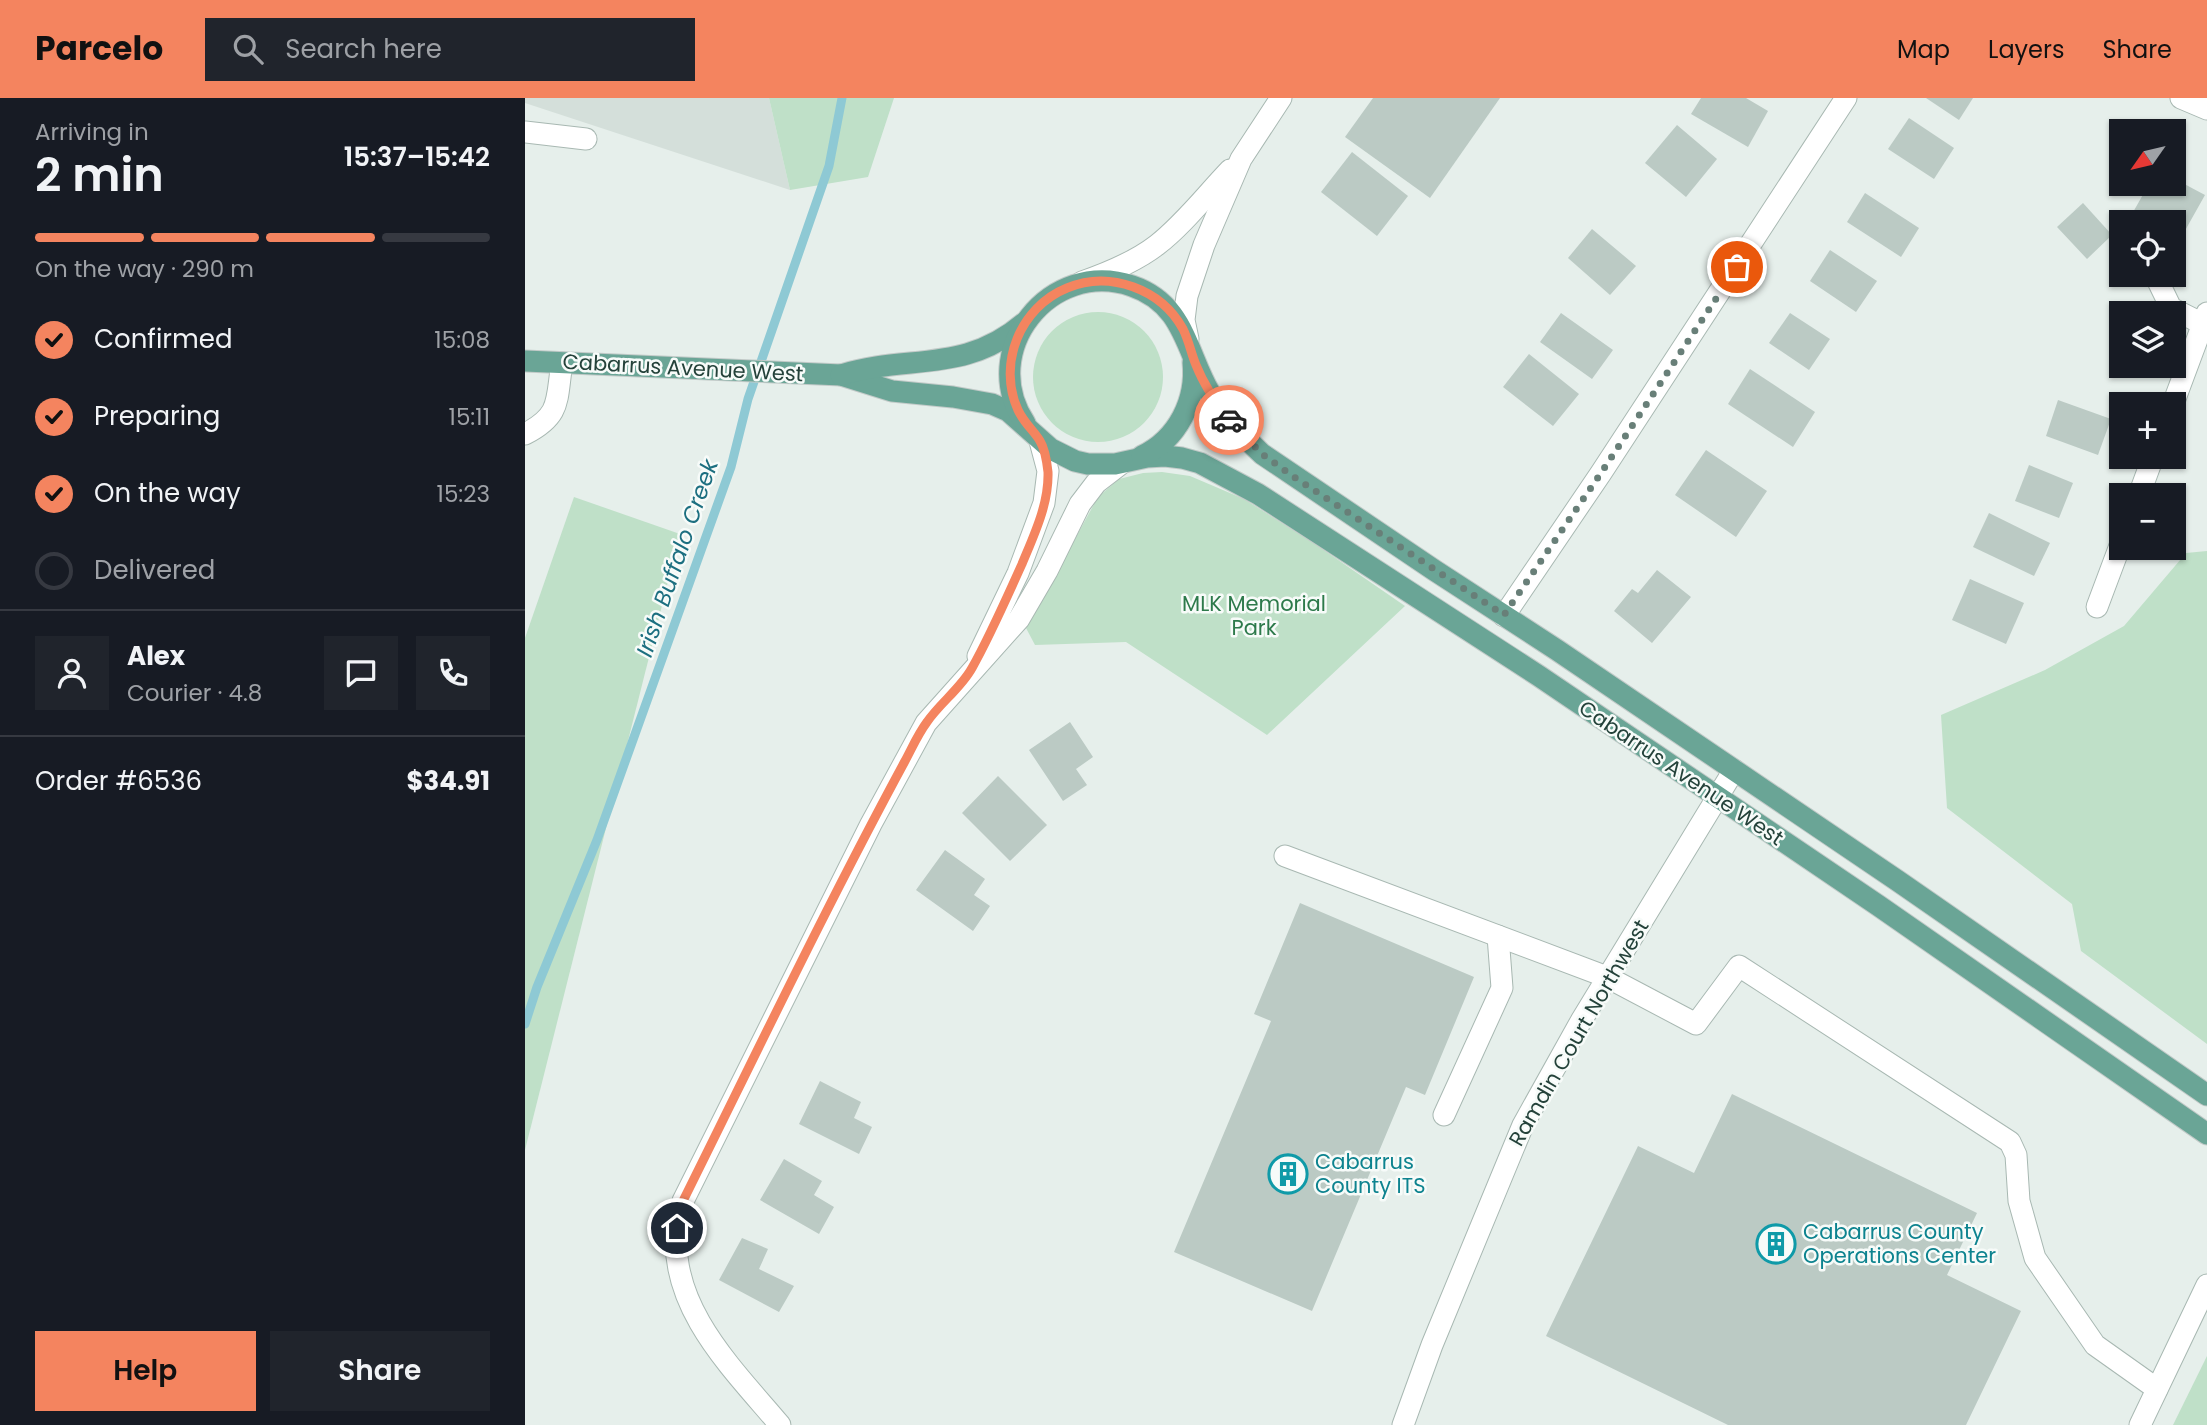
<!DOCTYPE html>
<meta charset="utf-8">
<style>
body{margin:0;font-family:Poppins,sans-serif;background:#20242c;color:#f1f3f6;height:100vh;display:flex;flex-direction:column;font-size:26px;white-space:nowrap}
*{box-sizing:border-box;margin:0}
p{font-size:23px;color:#9ea1a6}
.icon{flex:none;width:38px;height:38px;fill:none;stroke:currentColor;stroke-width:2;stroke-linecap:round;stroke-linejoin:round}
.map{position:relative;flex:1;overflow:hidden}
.drawer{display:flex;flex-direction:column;background:#171b24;width:525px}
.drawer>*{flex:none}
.needle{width:46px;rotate:236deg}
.controls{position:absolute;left:1584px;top:21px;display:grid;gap:14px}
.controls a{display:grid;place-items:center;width:77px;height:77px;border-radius:0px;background:#171b24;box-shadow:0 2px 5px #0004;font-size:35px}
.pin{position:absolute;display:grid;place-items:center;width:60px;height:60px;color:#fff;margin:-30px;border:4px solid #fff;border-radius:50%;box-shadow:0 2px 7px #0007}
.courier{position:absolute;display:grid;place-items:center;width:70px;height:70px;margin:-35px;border:5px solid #f4845f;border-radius:50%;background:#fff;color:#222;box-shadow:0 2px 9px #0007}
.head em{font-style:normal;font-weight:600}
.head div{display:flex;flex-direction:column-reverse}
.head{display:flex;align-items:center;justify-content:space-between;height:119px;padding:0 35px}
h1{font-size:46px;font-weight:600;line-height:52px}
.bar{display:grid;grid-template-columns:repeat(4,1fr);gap:10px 7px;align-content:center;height:84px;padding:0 35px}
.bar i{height:9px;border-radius:5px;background:#363941}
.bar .current{background:#f4845f}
.bar p{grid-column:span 4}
.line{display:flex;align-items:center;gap:18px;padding:0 35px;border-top:2px solid #363941}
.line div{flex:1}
.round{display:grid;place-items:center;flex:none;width:74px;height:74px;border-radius:0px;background:#20242c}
ol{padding:0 35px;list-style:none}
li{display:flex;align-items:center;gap:21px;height:77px}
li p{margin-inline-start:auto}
li .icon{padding:7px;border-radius:50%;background:#f4845f;color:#111;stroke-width:4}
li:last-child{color:#9ea1a6}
li i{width:38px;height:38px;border:4px solid #363941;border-radius:50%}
.cta{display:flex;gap:14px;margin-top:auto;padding:14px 35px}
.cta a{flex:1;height:80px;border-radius:0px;background:#f4845f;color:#111;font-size:28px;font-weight:600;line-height:80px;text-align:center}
.cta a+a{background:#20242c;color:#f1f3f6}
header{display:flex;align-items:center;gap:42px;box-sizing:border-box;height:98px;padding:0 35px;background:#f4845f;color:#111}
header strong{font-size:33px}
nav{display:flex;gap:38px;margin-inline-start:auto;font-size:24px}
.search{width:490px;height:63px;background:#20242c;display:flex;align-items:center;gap:18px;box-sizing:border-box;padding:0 24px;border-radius:0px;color:#9ea1a6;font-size:26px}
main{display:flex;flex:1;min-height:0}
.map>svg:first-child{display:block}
.built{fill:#d4dfda}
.green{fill:#bfe0c8}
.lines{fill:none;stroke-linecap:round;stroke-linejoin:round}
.stream{stroke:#8ec9d4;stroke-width:9}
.building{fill:#bbcac4}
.minor-casing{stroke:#a8b8b2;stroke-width:23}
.major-casing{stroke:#c2cac8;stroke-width:23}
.minor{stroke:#fff;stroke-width:21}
.major{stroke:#6aa596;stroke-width:21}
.done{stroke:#687f78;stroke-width:7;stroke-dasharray:0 12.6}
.route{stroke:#f4845f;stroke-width:9}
.labels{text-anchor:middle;stroke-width:5;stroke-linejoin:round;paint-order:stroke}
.street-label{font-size:21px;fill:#24423a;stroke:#f7fbf9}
.park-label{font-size:21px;fill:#2d7a4b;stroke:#f7fbf9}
.culture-label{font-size:21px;fill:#0d838f;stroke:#f7fbf9;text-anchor:start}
.water-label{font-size:23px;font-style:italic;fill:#1c6f80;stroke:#f7fbf9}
</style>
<header>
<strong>Parcelo</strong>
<div class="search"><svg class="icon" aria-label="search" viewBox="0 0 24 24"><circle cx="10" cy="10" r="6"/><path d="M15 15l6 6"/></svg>Search here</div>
<nav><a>Map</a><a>Layers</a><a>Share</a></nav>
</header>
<main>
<section class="drawer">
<div class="head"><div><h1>2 min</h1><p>Arriving in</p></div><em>15:37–15:42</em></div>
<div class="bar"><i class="current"></i><i class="current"></i><i class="current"></i><i></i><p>On the way · 290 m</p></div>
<ol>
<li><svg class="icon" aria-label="check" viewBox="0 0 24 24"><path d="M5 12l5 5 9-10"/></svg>Confirmed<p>15:08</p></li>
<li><svg class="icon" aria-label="check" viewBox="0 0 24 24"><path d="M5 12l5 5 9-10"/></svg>Preparing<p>15:11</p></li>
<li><svg class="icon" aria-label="check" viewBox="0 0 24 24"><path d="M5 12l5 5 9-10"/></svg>On the way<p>15:23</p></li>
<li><i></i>Delivered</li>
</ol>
<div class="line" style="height:126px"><a class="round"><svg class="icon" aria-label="person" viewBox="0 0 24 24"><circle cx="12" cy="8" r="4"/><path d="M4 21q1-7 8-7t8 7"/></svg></a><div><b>Alex</b><p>Courier · 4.8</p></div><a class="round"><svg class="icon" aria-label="chat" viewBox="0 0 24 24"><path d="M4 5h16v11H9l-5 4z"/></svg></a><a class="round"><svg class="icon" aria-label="phone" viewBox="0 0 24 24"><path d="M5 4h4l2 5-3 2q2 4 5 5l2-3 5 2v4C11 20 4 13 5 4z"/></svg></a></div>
<div class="line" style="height:91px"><div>Order #6536</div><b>$34.91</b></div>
<div class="cta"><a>Help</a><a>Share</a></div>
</section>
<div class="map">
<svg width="1682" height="1327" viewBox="0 0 1682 1327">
<rect width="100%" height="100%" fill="#e6efeb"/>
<!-- built -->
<polygon class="built" points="0,0 244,0 265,92 0,5"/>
<!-- green -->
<g class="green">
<polygon points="244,0 369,0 343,79 265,92"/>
<circle cx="573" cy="279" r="65"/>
<polygon points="637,374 665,378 719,401 790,446 880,508 742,637 601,544 510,547 501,530 573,399 594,381 618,375"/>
<polygon points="49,399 155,436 0,1052 0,540"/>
<polygon points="1682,453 1682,946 1556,853 1547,806 1422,710 1416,617 1520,572 1599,528 1661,455"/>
<polygon points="1682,1258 1682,1327 1648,1327"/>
</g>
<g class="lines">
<!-- stream -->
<polyline class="stream" points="0,926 12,889 72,742 206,369 223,301 304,68 317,0"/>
</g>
<!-- building -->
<g class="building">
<polygon points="848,0 975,0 905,100 820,39"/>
<polygon points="1176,0 1221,0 1243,13 1223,49 1166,16"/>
<polygon points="1401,0 1448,0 1434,22"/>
<polygon points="1384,20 1429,50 1409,81 1363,51"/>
<polygon points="1152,27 1192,61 1161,99 1120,65"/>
<polygon points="827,54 883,98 852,138 796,94"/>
<polygon points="1648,80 1680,97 1648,154 1648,124 1619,124 1607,116 1624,86 1648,86"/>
<polygon points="1340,95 1394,130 1376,159 1322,124"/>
<polygon points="1558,105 1587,137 1562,161 1532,129"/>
<polygon points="1067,131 1111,168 1085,197 1043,160"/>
<polygon points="1305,152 1352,183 1331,214 1285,183"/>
<polygon points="1036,215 1088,252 1067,281 1015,244"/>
<polygon points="1265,215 1305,241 1284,272 1244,245"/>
<polygon points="1004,256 1054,296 1028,328 978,289"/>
<polygon points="1225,271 1290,314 1268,349 1203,306"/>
<polygon points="1533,302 1586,321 1573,357 1521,338"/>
<polygon points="1181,352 1242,393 1211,439 1150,397"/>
<polygon points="1504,367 1548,385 1534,420 1490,403"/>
<polygon points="1464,415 1525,445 1509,478 1448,449"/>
<polygon points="1132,472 1166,499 1127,545 1089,513 1107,491 1113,495"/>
<polygon points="1445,481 1499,505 1481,546 1427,522"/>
<polygon points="545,624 568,659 551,671 562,687 538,703 504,652"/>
<polygon points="473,678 522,727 485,763 437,715"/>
<polygon points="420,752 460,781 449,797 465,808 448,833 391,792"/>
<polygon points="775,805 949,879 900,997 881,989 787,1213 649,1154 746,923 729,916"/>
<polygon points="295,983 336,1004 329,1020 347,1029 334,1056 274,1026"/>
<polygon points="1207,996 1452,1115 1422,1177 1496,1213 1441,1327 1203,1327 1021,1238 1113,1048 1169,1075"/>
<polygon points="259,1061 297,1083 289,1097 309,1109 294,1136 235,1102"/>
<polygon points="217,1140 243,1151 234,1171 269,1188 254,1214 194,1182"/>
</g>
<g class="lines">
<!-- minor casing -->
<g class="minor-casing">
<g id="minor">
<polyline points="1656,0 1682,11"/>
<polyline points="0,34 61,41"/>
<polyline points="1630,177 1646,210 1678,226"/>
<path d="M557,184C583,175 610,164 632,147C659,126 681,97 705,72"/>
<polyline points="663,241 659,222 662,198 679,147 716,61 756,0"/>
<polyline points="1648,306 1682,215"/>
<path d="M0,336C37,317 31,302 37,265"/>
<polyline points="1614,397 1628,359"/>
<polyline points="1572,509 1596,445"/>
<polyline points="979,518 1076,375 1321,0"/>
<polyline points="453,558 493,475 519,405 523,373 515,343"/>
<polyline points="760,758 1082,879 1171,926 1214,868 1485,1044 1491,1057 1494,1103 1510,1160 1570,1247 1632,1291"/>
<polyline points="919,1017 977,890 973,838"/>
<path d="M255,1327C208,1271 143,1209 152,1130C153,1121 156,1112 158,1103L346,726L401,625L494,521L522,473L555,406L571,385L597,365"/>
<polyline points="878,1327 907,1247 998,1027 1056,923 1209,672"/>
<polyline points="1615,1327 1682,1187"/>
</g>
</g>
<!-- major casing -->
<g class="major-casing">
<g id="major">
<polyline points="0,263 316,277 367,293 428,299 467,306 483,313 526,351 550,363 563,366 590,366 622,359 640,358 657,360 675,365 733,396 1014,578 1354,808 1682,1036"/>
<path d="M316,277C384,256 439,276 499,225"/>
<path d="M500,325C452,253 525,160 607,188C660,206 661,254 685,295C699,319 717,337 737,356L909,472L1032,552L1373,783L1682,997"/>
<path d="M617,358C653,341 672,302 668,264"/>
</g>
</g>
<!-- minor -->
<use href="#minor" class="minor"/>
<!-- major -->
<use href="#major" class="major"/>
</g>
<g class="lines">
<!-- done -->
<polyline class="done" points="704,322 737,356 769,379 979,517 1076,375 1212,169"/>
<!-- route -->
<path class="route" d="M152,1130L158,1103C231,956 302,807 380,663C387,650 393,636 402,624C415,605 436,590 447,570C465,538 482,499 497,466C509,437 524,406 523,374C522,365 520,351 515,343C509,333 499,325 493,312C472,266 495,209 542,190C585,172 636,191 658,231C664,243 666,255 671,267C679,287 691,305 704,322"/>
</g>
<!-- icons -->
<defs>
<g id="building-ring" transform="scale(2.0125)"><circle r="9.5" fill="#f7fbf9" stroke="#0f9aa8" stroke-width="1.5"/><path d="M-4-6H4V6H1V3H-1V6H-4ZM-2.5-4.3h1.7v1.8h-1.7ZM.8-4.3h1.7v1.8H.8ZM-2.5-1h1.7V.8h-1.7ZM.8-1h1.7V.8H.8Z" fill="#0f9aa8"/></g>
</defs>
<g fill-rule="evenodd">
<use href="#building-ring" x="763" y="1076"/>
<use href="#building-ring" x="1251" y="1146"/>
</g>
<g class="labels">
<!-- street labels -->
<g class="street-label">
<text transform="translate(158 270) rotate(3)" y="7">Cabarrus Avenue West</text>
<text transform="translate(1156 675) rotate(34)" y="7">Cabarrus Avenue West</text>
<text transform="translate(1054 935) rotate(-60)" y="7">Ramdin Court Northwest</text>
</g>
<!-- park labels -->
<g class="park-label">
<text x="729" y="513">MLK Memorial<tspan x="729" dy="24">Park</tspan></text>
</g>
<!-- culture labels -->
<g class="culture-label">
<text x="790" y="1071">Cabarrus<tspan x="790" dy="24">County ITS</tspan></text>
<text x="1278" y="1141">Cabarrus County<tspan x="1278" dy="24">Operations Center</tspan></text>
</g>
<!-- water labels -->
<g class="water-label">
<text transform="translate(152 460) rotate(-71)" y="8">Irish Buffalo Creek</text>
</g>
</g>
</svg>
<div class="controls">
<a><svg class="needle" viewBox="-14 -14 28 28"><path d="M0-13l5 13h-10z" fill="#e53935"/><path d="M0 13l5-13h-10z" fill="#9ea1a6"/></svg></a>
<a><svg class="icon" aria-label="locate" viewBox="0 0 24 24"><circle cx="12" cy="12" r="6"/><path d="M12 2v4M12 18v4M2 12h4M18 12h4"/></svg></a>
<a><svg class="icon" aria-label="layers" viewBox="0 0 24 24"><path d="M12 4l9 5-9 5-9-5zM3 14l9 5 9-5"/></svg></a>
<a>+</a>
<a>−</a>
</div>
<div class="pin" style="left:1212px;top:169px;background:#ea580c"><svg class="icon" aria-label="bag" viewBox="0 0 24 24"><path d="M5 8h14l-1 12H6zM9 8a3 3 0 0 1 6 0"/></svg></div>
<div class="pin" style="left:152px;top:1130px;background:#1f2937"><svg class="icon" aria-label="home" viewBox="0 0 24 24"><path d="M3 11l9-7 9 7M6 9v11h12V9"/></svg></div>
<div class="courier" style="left:704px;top:322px"><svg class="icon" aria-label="car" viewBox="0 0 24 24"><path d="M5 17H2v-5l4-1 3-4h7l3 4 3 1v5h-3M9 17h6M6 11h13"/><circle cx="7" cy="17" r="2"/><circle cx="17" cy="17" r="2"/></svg></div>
</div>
</main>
